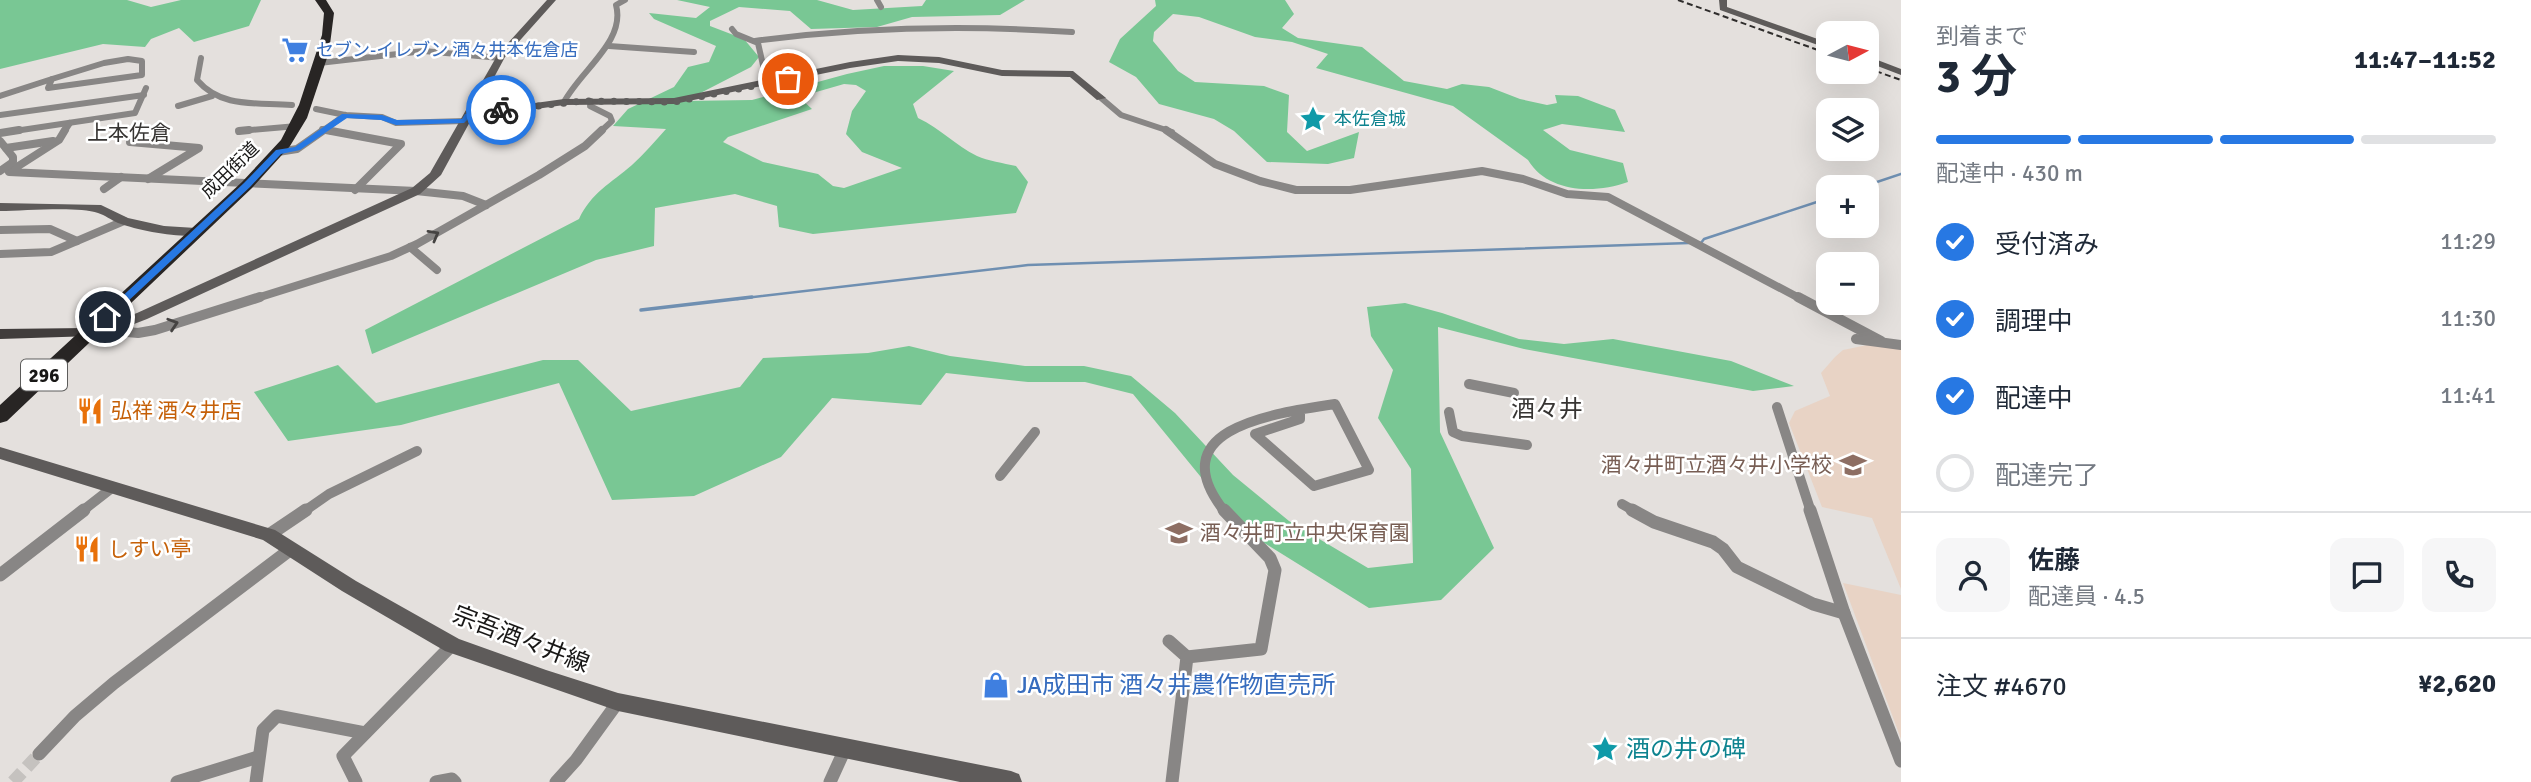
<!DOCTYPE html>
<html lang="ja">
<meta charset="utf-8">
<style>
body{margin:0;font-family:Signika,"Noto Sans JP",sans-serif;background:#f6f6f7;color:#1f2937;height:100vh;display:flex;flex-direction:column;font-size:26px;white-space:nowrap}
*{box-sizing:border-box;margin:0}
p{font-size:23px;color:#747a83}
.icon{flex:none;width:38px;height:38px;fill:none;stroke:currentColor;stroke-width:2;stroke-linecap:round;stroke-linejoin:round}
.map{position:relative;flex:1;overflow:hidden}
.drawer{display:flex;flex-direction:column;background:#fff;width:630px}
.drawer>*{flex:none}
.needle{width:46px;rotate:83deg}
.fabs{position:absolute;left:1816px;top:21px;display:grid;gap:14px}
.fabs a{display:grid;place-items:center;width:63px;height:63px;border-radius:14px;background:#fff;box-shadow:0 7px 28px #0002;font-size:35px}
.pin{position:absolute;display:grid;place-items:center;width:60px;height:60px;color:#fff;margin:-30px;border:4px solid #fff;border-radius:50%;box-shadow:0 2px 7px #0007}
.courier{position:absolute;display:grid;place-items:center;width:70px;height:70px;margin:-35px;border:5px solid #2778e3;border-radius:50%;background:#fff;color:#222;box-shadow:0 2px 9px #0007}
.overview em{font-style:normal;font-weight:700}
.overview div{display:flex;flex-direction:column-reverse}
.overview{display:flex;align-items:center;justify-content:space-between;height:119px;padding:0 35px}
h1{font-size:46px;font-weight:700;line-height:52px}
.bar{display:grid;grid-template-columns:repeat(4,1fr);gap:10px 7px;align-content:center;height:84px;padding:0 35px}
.bar i{height:9px;border-radius:5px;background:#e0e1e3}
.bar .on{background:#2778e3}
.bar p{grid-column:span 4}
.line{display:flex;align-items:center;gap:18px;padding:0 35px;border-top:2px solid #e0e1e3}
.line div{flex:1}
.round{display:grid;place-items:center;flex:none;width:74px;height:74px;border-radius:14px;background:#f6f6f7}
ol{padding:0 35px;list-style:none}
li{display:flex;align-items:center;gap:21px;height:77px}
li p{margin-inline-start:auto}
li .icon{padding:7px;border-radius:50%;background:#2778e3;color:#fff;stroke-width:4}
li:last-child{color:#747a83}
li i{width:38px;height:38px;border:4px solid #e0e1e3;border-radius:50%}
main{display:flex;flex:1;min-height:0}
.map>svg:first-child{display:block}
.education{fill:#e8d3c5}
.forest{fill:#79c794;fill-rule:evenodd}
.lines{fill:none;stroke-linecap:round;stroke-linejoin:round}
.stream-far1{stroke:#6f8fb1;stroke-width:2.5}
.stream{stroke:#6f8fb1;stroke-width:3.5}
.street-tunnel{stroke:#c5c2bf;stroke-width:13;stroke-dasharray:13 7;stroke-linecap:butt}
.street-far3{stroke:#888685;stroke-width:6}
.street-far2{stroke:#888685;stroke-width:8}
.street-far1{stroke:#888685;stroke-width:10}
.street{stroke:#888685;stroke-width:13}
.secondary{fill:#5e5b5a;fill-rule:evenodd}
.primary{fill:#413d3c;fill-rule:evenodd}
.highway{fill:#282524;fill-rule:evenodd}
.rail{stroke:#2f2d2c;stroke-width:2;stroke-dasharray:6 3.5;stroke-linecap:butt}
.oneway{stroke:#454342}
.route{fill:#2778e3}
.done{stroke:#5f5d5c;stroke-width:7;stroke-dasharray:0 12.6}
.labels{text-anchor:middle;stroke-width:5;stroke-linejoin:round;paint-order:stroke}
.far-shop-label{font-size:18px;fill:#366cbe;stroke:#fff;text-anchor:start}
.far-culture-label{font-size:18px;fill:#0d838f;stroke:#fff;text-anchor:start}
.far-street-label{font-size:18px;fill:#181716;stroke:#fff}
.shield{fill:#fff;stroke:#5d5d5c;stroke-width:2}
.shield-label{font-size:19px;font-weight:bold;fill:#181716}
.far-quarter-label{font-size:21px;fill:#373533;stroke:#fff}
.food-label{font-size:21px;fill:#c56008;stroke:#fff;text-anchor:start}
.education-label{font-size:21px;fill:#785e54;stroke:#fff;text-anchor:end}
.quarter-label{font-size:24px;fill:#373533;stroke:#fff}
.near-street-label{font-size:24px;fill:#181716;stroke:#fff}
.near-shop-label{font-size:24px;fill:#366cbe;stroke:#fff;text-anchor:start}
.near-culture-label{font-size:24px;fill:#0d838f;stroke:#fff;text-anchor:start}
</style>
<main>
<div class="map">
<svg width="1901" height="782" viewBox="0 0 1901 782">
<rect width="100%" height="100%" fill="#e4e0dd"/>
<!-- education -->
<g class="education">
<polygon points="1872,344 1901,347 1901,589 1872,518 1822,507 1789,423 1795,411 1830,396 1821,373 1835,357 1843,350"/>
<polygon points="1843,583 1901,595 1901,739"/>
</g>
<!-- forest -->
<g class="forest">
<polygon points="0,0 127,0 151,7 181,0 261,0 249,26 194,42 179,28 151,39 145,47 103,44 0,69"/>
<path d="M677,0H817L853,10L922,6L926,0H1025L1000,15L912,17L877,27L811,29L790,11L739,7L710,21V26L744,39L759,57L751,67L685,101L752,100L847,74L884,66H923L954,71L913,104L918,118C941,129 955,145 977,156C988,161 1003,163 1016,166L1028,182L1016,213L813,234L779,227L777,206L735,194L655,208L654,246L596,260L372,354L365,330L579,219C591,193 611,183 632,165C644,154 655,141 666,129L613,126L628,109L674,87L688,67L709,62L716,46L654,19L649,13L696,18L710,7ZM844,84L856,85L866,91L852,111L846,134L862,152L902,168L844,188L833,186L818,174L763,162L723,142L728,137L812,109L799,97Z"/>
<path d="M1155,0H1285L1294,14L1282,28L1298,38L1362,47L1404,81L1447,89L1462,84L1489,87L1520,99L1547,105L1557,103L1555,95L1578,96L1615,110L1625,132L1562,124L1543,130L1570,150L1623,163L1628,182C1594,194 1548,193 1528,160L1453,106L1316,68L1328,54L1292,42L1255,37L1199,17L1173,14L1154,32L1153,41L1178,71L1195,82L1264,86L1289,95L1287,132L1307,151L1359,132L1354,158L1328,164L1267,162L1234,131L1214,119L1159,104L1136,77L1109,62L1120,39L1156,6Z"/>
<polygon points="1405,303 1442,313 1519,339 1564,344 1613,339 1731,361 1794,386 1753,391 1524,349 1438,327 1440,432 1494,548 1441,600 1369,608 1245,531 1133,394 1085,382 1028,382 946,373 921,405 832,398 781,457 694,496 612,500 559,383 401,425 288,441 254,392 338,365 376,403 543,360 578,360 631,411 740,387 763,358 868,353 909,346 950,356 1025,366 1084,366 1131,376 1175,413 1233,475 1289,521 1368,568 1413,563 1411,469 1378,418 1393,370 1371,336 1367,307"/>
</g>
<g class="lines">
<!-- stream-far1 -->
<g class="stream-far1">
<polyline points="1862,187 1901,174"/>
<polyline points="1701,243 1704,239 1829,198"/>
<polyline points="737,299 1028,265 1689,243"/>
</g>
<!-- stream -->
<polyline class="stream" points="641,310 752,297"/>
<!-- street-tunnel -->
<polyline class="street-tunnel" points="13,782 39,754"/>
<!-- street-far3 -->
<g class="street-far3">
<polyline points="877,0 881,7"/>
<polyline points="732,29 736,34 758,43 767,83"/>
<path d="M755,41C861,27 966,25 1072,32"/>
<polyline points="609,46 694,52"/>
<path d="M201,58L197,80C222,109 257,102 292,105"/>
<polygon points="128,59 142,61 142,75 48,88 52,79 104,63"/>
<polyline points="319,63 424,51 500,58"/>
<polyline points="0,96 52,79"/>
<polyline points="1101,98 1121,115 1172,132"/>
<polyline points="591,101 590,106 610,116 612,121 600,132"/>
<path d="M564,102C581,70 626,41 616,5L625,0"/>
<polyline points="178,106 212,96"/>
<polyline points="316,109 345,115 382,117 396,123 464,121"/>
<polyline points="0,115 144,95"/>
<polyline points="322,129 333,132"/>
<polyline points="239,131 297,126"/>
<polyline points="8,132 135,113 146,88"/>
<polyline points="64,132 70,123"/>
<polyline points="321,132 345,115"/>
</g>
<!-- street-far2 -->
<g class="street-far2">
<polyline points="65,130 59,140 9,172 416,191 463,196 486,205"/>
<polyline points="326,130 401,144 355,190"/>
<polyline points="1166,130 1215,164 1260,181 1296,190 1350,190 1482,171 1523,179 1567,194 1608,197 1801,299"/>
<polyline points="239,131 249,130"/>
<polyline points="0,133 19,130"/>
<polyline points="0,141 13,157 13,162 0,171"/>
<polyline points="130,142 199,148 148,179"/>
<polyline points="6,148 53,141"/>
<polyline points="278,152 297,149 324,130"/>
<polyline points="104,189 121,177"/>
<polyline points="0,230 50,229 77,241"/>
<polyline points="410,247 437,270"/>
<polyline points="0,254 51,252 124,221"/>
<polyline points="254,299 391,256 417,244 539,175 585,146 602,130"/>
</g>
<!-- street-far1 -->
<g class="street-far1">
<polyline points="1798,297 1881,341"/>
<polyline points="106,330 138,333 155,330 260,297"/>
<polyline points="1856,339 1901,345"/>
<polyline points="1469,384 1514,393"/>
<polyline points="1777,407 1811,512"/>
<polyline points="1449,412 1453,432 1462,436 1527,445"/>
<polyline points="1000,476 1035,432"/>
<polyline points="1622,504 1636,512"/>
<polyline points="81,512 113,487"/>
<polyline points="303,512 329,494 417,451"/>
<path d="M1225,512C1157,427 1278,413 1335,404L1369,470L1314,486L1255,434L1300,419V410"/>
</g>
<!-- street -->
<g class="street">
<polyline points="1632,510 1654,522 1713,542 1723,549 1737,567 1813,604 1844,613"/>
<polyline points="1810,510 1844,613 1901,761"/>
<polyline points="269,535 306,510"/>
<polyline points="0,575 84,510"/>
<polyline points="1169,641 1187,657 1172,782"/>
<polyline points="1187,657 1261,649 1275,570 1270,558 1224,510"/>
<polyline points="39,754 75,716 114,683 291,549"/>
<polyline points="177,782 258,757"/>
<polyline points="256,782 263,730 277,716 365,733"/>
<polyline points="356,782 343,756 452,645"/>
<polyline points="436,782 452,779 455,782"/>
<polyline points="556,782 576,760 618,702"/>
<polyline points="830,782 845,749"/>
</g>
<!-- secondary -->
<g class="secondary">
<polygon points="547,0 556,0 505,57 476,111 564,99 674,98 850,62 898,55 939,57 1002,70 1073,71 1106,98 1097,100 1070,77 1002,76 939,63 898,61 850,68 674,104 564,105 472,118 441,175 420,194 147,319 111,333 82,336 80,333 82,330 103,326 137,313 412,188 430,173 498,54"/>
<polygon points="1719,0 1727,0 1727,7 1829,43 1829,49 1720,10"/>
<polygon points="1867,56 1901,69 1901,75 1867,62"/>
<path d="M0,203L101,205L128,218L164,226L196,228L202,232C190,242 133,229 118,223C111,220 105,215 98,213C78,206 24,211 0,211Z"/>
<polygon points="0,447 275,530 356,581 459,639 546,670 618,693 1011,771 1019,774 1022,782 960,782 618,711 445,651 342,591 263,540 0,459"/>
</g>
<!-- primary -->
<polygon class="primary" points="87,328 95,333 93,336 0,339 0,329"/>
<!-- highway -->
<polygon class="highway" points="315,0 326,0 334,13 329,52 307,118 290,146 252,188 7,421 0,423 0,405 242,182 281,140 299,105 322,35 324,13"/>
<!-- rail -->
<g class="rail">
<polyline points="1678,0 1829,54"/>
<polyline points="1867,68 1901,80"/>
</g>
</g>
<!-- one-way arrows -->
<defs><path id="oneway-chevron" d="M-2-3.5L2.5 0L-2 3.5" fill="none" stroke-width="1.6" stroke-linecap="round" stroke-linejoin="round" transform="scale(1.75)"/></defs>
<g class="oneway">
<use href="#oneway-chevron" transform="translate(434 235) rotate(-29)"/>
<use href="#oneway-chevron" transform="translate(173 324) rotate(-18)"/>
</g>
<!-- route -->
<polygon class="route" points="501,107 504,111 470,117 464,123 396,125 381,120 347,118 300,150 281,154 250,187 109,319 100,317 244,183 276,150 295,147 342,114 382,115 397,120 462,119 465,114"/>
<g class="lines">
<!-- done -->
<polyline class="done" points="501,110 584,101 674,102 788,79"/>
</g>
<!-- icons -->
<defs>
<g id="supermarket-bare" transform="scale(2.1)"><path d="M-6-5.5h2.5l.6 2H6L4.5 2H-2.5L-4.4-4H-6ZM-1.5 3.2a1.3 1.3 0 1 0 .1 0ZM3 3.2a1.3 1.3 0 1 0 .1 0Z" fill="#3f7fe0" stroke="#fff" stroke-width="2.5" paint-order="stroke"/></g>
<g id="sight-bare" transform="scale(2.1)"><path d="M0-6L1.8-2.2L6-1.7L2.9 1.2L3.7 5.4L0 3.3L-3.7 5.4L-2.9 1.2L-6-1.7L-1.8-2.2Z" fill="#0f9aa8" stroke="#fff" stroke-width="2.5" paint-order="stroke"/></g>
<g id="restaurant-bare" transform="scale(2.1)"><path d="M-5-6h1v4h1v-4h1v4h1v-4h1v5L-1.5 .5V6h-2V.5L-5-1ZM5-6V6H3V1.5H1.5Q1.5-4 5-6Z" fill="#e8710a" stroke="#fff" stroke-width="2.5" paint-order="stroke"/></g>
<g id="school-bare" transform="scale(2.1)"><path d="M0-5L7-2L0 1L-7-2ZM-4 1L0 2.5L4 1V4Q0 6-4 4Z" fill="#8d6e63" stroke="#fff" stroke-width="2.5" paint-order="stroke"/></g>
<g id="shop-bare" transform="scale(2.1)"><path d="M-5-2.5h2.3a2.7 3.5 0 0 1 5.4 0H5L5.5 6h-11ZM-1.5-2.5h3a1.5 2.3 0 0 0-3 0Z" fill="#3f7fe0" stroke="#fff" stroke-width="2.5" paint-order="stroke"/></g>
</defs>
<g fill-rule="evenodd">
<use href="#supermarket-bare" x="295" y="50"/>
<use href="#sight-bare" x="1313" y="119"/>
<use href="#restaurant-bare" x="90" y="411"/>
<use href="#school-bare" x="1853" y="465"/>
<use href="#school-bare" x="1179" y="533"/>
<use href="#restaurant-bare" x="87" y="549"/>
<use href="#shop-bare" x="996" y="685"/>
<use href="#sight-bare" x="1605" y="749"/>
</g>
<g class="labels">
<!-- far-shop labels -->
<g class="far-shop-label">
<text x="316" y="56">セブン-イレブン 酒々井本佐倉店</text>
</g>
<!-- far-culture labels -->
<g class="far-culture-label">
<text x="1334" y="125">本佐倉城</text>
</g>
<!-- far-street labels -->
<g class="far-street-label">
<text transform="translate(230 170) rotate(-44)" y="6">成田街道</text>
</g>
<!-- shield labels -->
<rect class="shield" x="21" y="359.5" width="46" height="31" rx="5"/>
<g class="shield-label">
<text x="44" y="382">296</text>
</g>
<!-- far-quarter labels -->
<g class="far-quarter-label">
<text x="129" y="140">上本佐倉</text>
</g>
<!-- food labels -->
<g class="food-label">
<text x="111" y="418">弘祥 酒々井店</text>
<text x="108" y="556">しすい亭</text>
</g>
<!-- education labels -->
<g class="education-label">
<text x="1832" y="472">酒々井町立酒々井小学校</text>
<text x="1200" y="540" text-anchor="start">酒々井町立中央保育園</text>
</g>
<!-- quarter labels -->
<g class="quarter-label">
<text x="1547" y="417">酒々井</text>
</g>
<!-- near-street labels -->
<g class="near-street-label">
<text transform="translate(521 639) rotate(21)" y="8">宗吾酒々井線</text>
</g>
<!-- near-shop labels -->
<g class="near-shop-label">
<text x="1017" y="693">JA成田市 酒々井農作物直売所</text>
</g>
<!-- near-culture labels -->
<g class="near-culture-label">
<text x="1626" y="757">酒の井の碑</text>
</g>
</g>
</svg>
<div class="fabs">
<a><svg class="needle" viewBox="-14 -14 28 28"><path d="M0-13l5 13h-10z" fill="#e53935"/><path d="M0 13l5-13h-10z" fill="#747a83"/></svg></a>
<a><svg class="icon" aria-label="layers" viewBox="0 0 24 24"><path d="M12 4l9 5-9 5-9-5zM3 14l9 5 9-5"/></svg></a>
<a>+</a>
<a>−</a>
</div>
<div class="pin" style="left:788px;top:79px;background:#ea580c"><svg class="icon" aria-label="bag" viewBox="0 0 24 24"><path d="M5 8h14l-1 12H6zM9 8a3 3 0 0 1 6 0"/></svg></div>
<div class="pin" style="left:105px;top:317px;background:#1f2937"><svg class="icon" aria-label="home" viewBox="0 0 24 24"><path d="M3 11l9-7 9 7M6 9v11h12V9"/></svg></div>
<div class="courier" style="left:501px;top:110px"><svg class="icon" aria-label="bike" viewBox="0 0 24 24"><circle cx="6" cy="16" r="4"/><circle cx="18" cy="16" r="4"/><path d="M6 16l4-8h5l3 8M10 8l3 8H6M13 5h3"/></svg></div>
</div>
<section class="drawer">
<div class="overview"><div><h1>3 分</h1><p>到着まで</p></div><em>11:47–11:52</em></div>
<div class="bar"><i class="on"></i><i class="on"></i><i class="on"></i><i></i><p>配達中 · 430 m</p></div>
<ol>
<li><svg class="icon" aria-label="check" viewBox="0 0 24 24"><path d="M5 12l5 5 9-10"/></svg>受付済み<p>11:29</p></li>
<li><svg class="icon" aria-label="check" viewBox="0 0 24 24"><path d="M5 12l5 5 9-10"/></svg>調理中<p>11:30</p></li>
<li><svg class="icon" aria-label="check" viewBox="0 0 24 24"><path d="M5 12l5 5 9-10"/></svg>配達中<p>11:41</p></li>
<li><i></i>配達完了</li>
</ol>
<div class="line" style="height:126px"><a class="round"><svg class="icon" aria-label="person" viewBox="0 0 24 24"><circle cx="12" cy="8" r="4"/><path d="M4 21q1-7 8-7t8 7"/></svg></a><div><b>佐藤</b><p>配達員 · 4.5</p></div><a class="round"><svg class="icon" aria-label="chat" viewBox="0 0 24 24"><path d="M4 5h16v11H9l-5 4z"/></svg></a><a class="round"><svg class="icon" aria-label="phone" viewBox="0 0 24 24"><path d="M5 4h4l2 5-3 2q2 4 5 5l2-3 5 2v4C11 20 4 13 5 4z"/></svg></a></div>
<div class="line" style="height:91px"><div>注文 #4670</div><b>¥2,620</b></div>
</section>
</main>
